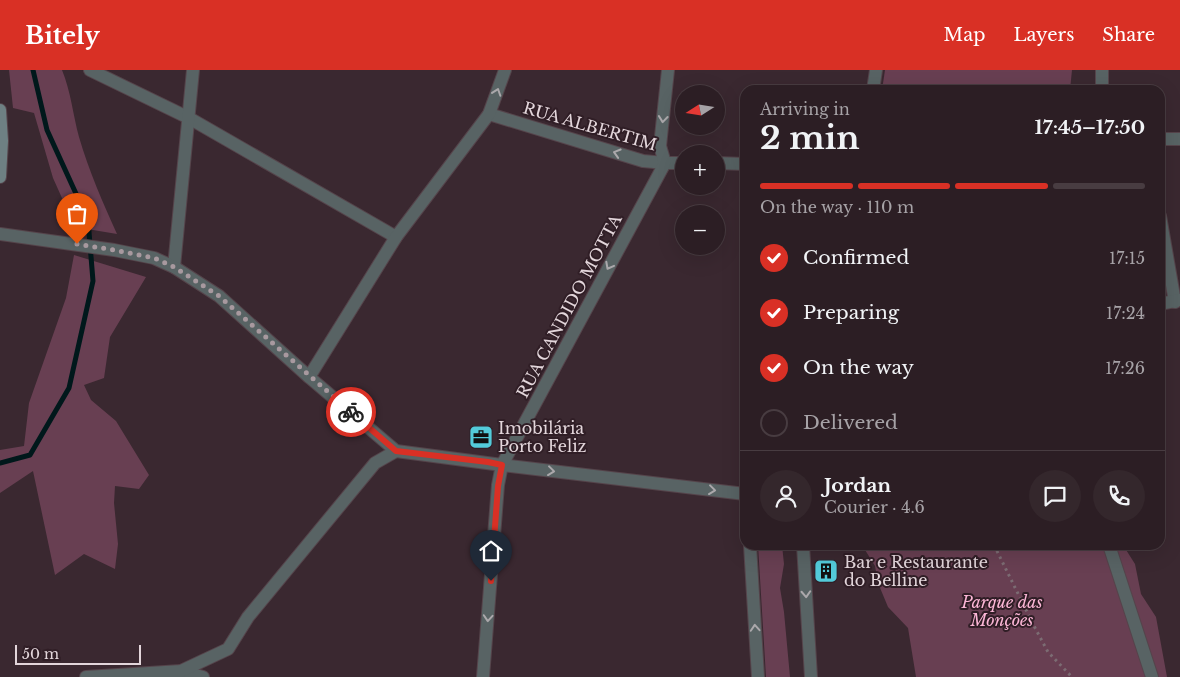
<!DOCTYPE html>
<meta charset="utf-8">
<style>
body{margin:0;font-family:"Libre Baskerville",serif;background:#34272c;color:#f1f3f6;height:100vh;display:flex;flex-direction:column;font-size:19px;white-space:nowrap}
*{box-sizing:border-box;margin:0}
p{font-size:16px;color:#a6a2a6}
.icon{flex:none;width:28px;height:28px;fill:none;stroke:currentColor;stroke-width:2;stroke-linecap:round;stroke-linejoin:round}
.map{position:relative;flex:1;overflow:hidden}
.sheet{position:absolute;left:740px;top:15px;width:425px;height:465px;display:flex;flex-direction:column;background:#2c1e24;border-radius:15px;box-shadow:0 5px 20px #0002,0 0 0 1px #483c41}
.sheet>*{flex:none}
.needle{width:32px;rotate:258deg}
.fabs{position:absolute;left:675px;top:15px;display:grid;gap:10px}
.fabs a{display:grid;place-items:center;width:50px;height:50px;border-radius:50%;background:#2c1e24;box-shadow:0 5px 20px #0002,0 0 0 1px #483c41;font-size:25px}
.scale{position:absolute;left:15px;bottom:12px;width:126px;box-sizing:border-box;padding-left:5px;border:2px solid #e3d6db;border-top:0;font-size:14px;line-height:18px;white-space:nowrap;color:#e3d6db;-webkit-text-stroke:4px #301e26;paint-order:stroke}
.pin{position:absolute;display:grid;place-items:center;width:42px;height:42px;color:#fff;margin:-51px -21px;border-radius:50% 50% 50% 0;rotate:-45deg;box-shadow:0 0 5px #0007}
.pin .icon{rotate:45deg}
.courier{position:absolute;display:grid;place-items:center;width:50px;height:50px;margin:-25px;border:4px solid #d93025;border-radius:50%;background:#fff;color:#222;box-shadow:0 1px 6px #0007}
.headline em{font-style:normal;font-weight:700}
.headline div{display:flex;flex-direction:column-reverse}
.headline{display:flex;align-items:center;justify-content:space-between;height:85px;padding:0 20px}
h1{font-size:32px;font-weight:700;line-height:38px}
.bar{display:grid;grid-template-columns:repeat(4,1fr);gap:8px 5px;align-content:center;height:60px;padding:0 20px}
.bar i{height:6px;border-radius:4px;background:#483c41}
.bar .selected{background:#d93025}
.bar p{grid-column:span 4}
.line{display:flex;align-items:center;gap:12px;padding:0 20px;border-top:1px solid #483c41}
.line div{flex:1}
.round{display:grid;place-items:center;flex:none;width:52px;height:52px;border-radius:26px;background:#34272c}
ol{padding:0 20px;list-style:none}
li{display:flex;align-items:center;gap:15px;height:55px}
li p{margin-inline-start:auto}
li .icon{padding:5px;border-radius:50%;background:#d93025;color:#fff;stroke-width:4}
li:last-child{color:#a6a2a6}
li i{width:28px;height:28px;border:2px solid #483c41;border-radius:50%}
header{display:flex;align-items:center;gap:30px;box-sizing:border-box;height:70px;padding:0 25px;background:#d93025;color:#fff}
header strong{font-size:24px}
nav{display:flex;gap:28px;margin-inline-start:auto;font-size:18px}
.map>svg:first-child{display:block}
.green{fill:#683f52}
.lines{fill:none;stroke-linecap:round;stroke-linejoin:round}
.stream{stroke:#00181b;stroke-width:5}
.minor-casing{stroke:#55444b;stroke-width:14}
.tertiary-casing{stroke:#55444b;stroke-width:14}
.secondary-casing{stroke:#55444b;stroke-width:14}
.path{stroke:#7c6c73;stroke-width:3;stroke-dasharray:2.5 4;stroke-linecap:butt}
.minor{stroke:#586364;stroke-width:12}
.tertiary{stroke:#586364;stroke-width:12}
.secondary{stroke:#6e8083;stroke-width:12}
.oneway{stroke:#aba8ab}
.done{stroke:#a8999f;stroke-width:5;stroke-dasharray:0 9}
.route{stroke:#d93025;stroke-width:6}
.labels{text-anchor:middle;stroke-width:4;stroke-linejoin:round;paint-order:stroke}
.street-label{font-size:16px;fill:#e3d6db;stroke:#301e26}
.poi-label{font-size:16px;fill:#e3d6db;stroke:#301e26;text-anchor:start}
.park-label{font-size:16px;font-style:italic;fill:#fcb6d6;stroke:#301e26}
</style>
<header>
<strong>Bitely</strong>
<nav><a>Map</a><a>Layers</a><a>Share</a></nav>
</header>
<div class="map">
<svg width="1180" height="607" viewBox="0 0 1180 607">
<rect width="100%" height="100%" fill="#3a2830"/>
<!-- green -->
<g class="green">
<path d="M9,0H62C71,22 73,45 79,67C89,101 103,133 117,164L75,157L53,108L34,43L13,38Z"/>
<polygon points="885,0 1072,0 1070,20 882,20"/>
<polygon points="74,185 146,207 110,267 104,308 84,315 91,330 116,351 149,405 139,419 115,416 114,433 118,474 115,499 84,484 55,505 33,401 0,423 0,380 24,376 29,333 66,228"/>
<polygon points="758,475 782,475 784,494 780,518 784,542 790,607 766,607"/>
<polygon points="862,475 1123,475 1135,494 1141,524 1156,547 1167,607 916,607 908,558 888,537 878,513 875,496"/>
</g>
<g class="lines">
<!-- stream -->
<polyline class="stream" points="0,393 30,385 69,318 93,211 88,150 47,60 33,0"/>
<!-- minor casing -->
<g class="minor-casing">
<g id="minor">
<polyline points="90,0 189,48 396,167"/>
<polyline points="1102,20 1102,0"/>
<polyline points="489,44 643,91 665,93"/>
<polyline points="1160,146 1175,232"/>
<polyline points="174,197 193,0"/>
<polyline points="309,307 396,167 489,44 505,0"/>
<polyline points="750,475 758,607"/>
<polyline points="803,475 811,607"/>
<polyline points="1109,475 1152,607"/>
<polyline points="177,605 181,601 203,607"/>
<polyline points="483,607 498,415 502,395"/>
</g>
</g>
<!-- tertiary casing -->
<g class="tertiary-casing">
<g id="tertiary">
<polyline points="873,20 876,0"/>
<polyline points="1160,69 1180,69"/>
<polyline points="665,93 684,93"/>
<polyline points="716,93 745,94"/>
<polyline points="0,164 114,180 154,188 174,197 219,226 309,307 396,381 502,395 745,424"/>
<polyline points="1160,234 1180,230"/>
<polyline points="502,395 665,93 660,76 668,0"/>
<polyline points="86,607 181,601 228,579 248,547 375,393 396,381"/>
</g>
</g>
<!-- secondary casing -->
<g class="secondary-casing">
<polyline id="secondary" points="0,40 2,71 0,107"/>
</g>
<!-- path -->
<polyline class="path" points="994,475 1034,556 1048,582 1072,607"/>
<!-- minor -->
<use href="#minor" class="minor"/>
<!-- tertiary -->
<use href="#tertiary" class="tertiary"/>
<!-- secondary -->
<use href="#secondary" class="secondary"/>
</g>
<!-- one-way arrows -->
<defs><path id="oneway-chevron" d="M-2-3.5L2.5 0L-2 3.5" fill="none" stroke-width="1.6" stroke-linecap="round" stroke-linejoin="round" transform="scale(1.25)"/></defs>
<g class="oneway">
<use href="#oneway-chevron" transform="translate(497 22) rotate(-71)"/>
<use href="#oneway-chevron" transform="translate(663 49) rotate(96)"/>
<use href="#oneway-chevron" transform="translate(617 83) rotate(-163)"/>
<use href="#oneway-chevron" transform="translate(609 196) rotate(118)"/>
<use href="#oneway-chevron" transform="translate(551 401) rotate(7)"/>
<use href="#oneway-chevron" transform="translate(712 420) rotate(7)"/>
<use href="#oneway-chevron" transform="translate(806 524) rotate(87)"/>
<use href="#oneway-chevron" transform="translate(488 548) rotate(94)"/>
<use href="#oneway-chevron" transform="translate(755 558) rotate(-94)"/>
</g>
<g class="lines">
<!-- done -->
<polyline class="done" points="77,174 114,180 154,188 174,197 219,226 351,342"/>
<!-- route -->
<polyline class="route" points="351,342 396,381 488,392 502,395 498,416 491,511"/>
</g>
<!-- icons -->
<defs>
<g id="office-square" transform="scale(1.25)"><rect x="-9" y="-9" width="18" height="18" rx="4" fill="#53cbda" stroke="#301e26"/><path d="M-6-3h4V-5.5h4V-3h4V5H-6ZM-1-4.5V-3h2v-1.5ZM-6 0V1H6V0Z" fill="#111"/></g>
<g id="building-square" transform="scale(1.25)"><rect x="-9" y="-9" width="18" height="18" rx="4" fill="#53cbda" stroke="#301e26"/><path d="M-4-6H4V6H1V3H-1V6H-4ZM-2.5-4.3h1.7v1.8h-1.7ZM.8-4.3h1.7v1.8H.8ZM-2.5-1h1.7V.8h-1.7ZM.8-1h1.7V.8H.8Z" fill="#111"/></g>
</defs>
<g fill-rule="evenodd">
<use href="#office-square" x="481" y="367"/>
<use href="#building-square" x="826" y="501"/>
</g>
<g class="labels">
<!-- street labels -->
<g class="street-label">
<text transform="translate(590 56) rotate(16)" y="6">RUA ALBERTIM</text>
<text transform="translate(569 236) rotate(-62)" y="6">RUA CANDIDO MOTTA</text>
</g>
<!-- poi labels -->
<g class="poi-label">
<text x="498" y="364">Imobilária<tspan x="498" dy="18">Porto Feliz</tspan></text>
<text x="844" y="498">Bar e Restaurante<tspan x="844" dy="18">do Belline</tspan></text>
</g>
<!-- park labels -->
<g class="park-label">
<text x="1002" y="538">Parque das<tspan x="1002" dy="18">Monções</tspan></text>
</g>
</g>
</svg>
<div class="fabs">
<a><svg class="needle" viewBox="-14 -14 28 28"><path d="M0-13l5 13h-10z" fill="#e53935"/><path d="M0 13l5-13h-10z" fill="#a6a2a6"/></svg></a>
<a>+</a>
<a>−</a>
</div>
<div class="scale">50 m</div>
<div class="pin" style="left:77px;top:174px;background:#ea580c"><svg class="icon" aria-label="bag" viewBox="0 0 24 24"><path d="M5 8h14l-1 12H6zM9 8a3 3 0 0 1 6 0"/></svg></div>
<div class="pin" style="left:491px;top:511px;background:#1f2937"><svg class="icon" aria-label="home" viewBox="0 0 24 24"><path d="M3 11l9-7 9 7M6 9v11h12V9"/></svg></div>
<div class="courier" style="left:351px;top:342px"><svg class="icon" aria-label="bike" viewBox="0 0 24 24"><circle cx="6" cy="16" r="4"/><circle cx="18" cy="16" r="4"/><path d="M6 16l4-8h5l3 8M10 8l3 8H6M13 5h3"/></svg></div>
<section class="sheet">
<div class="headline"><div><h1>2 min</h1><p>Arriving in</p></div><em>17:45–17:50</em></div>
<div class="bar"><i class="selected"></i><i class="selected"></i><i class="selected"></i><i></i><p>On the way · 110 m</p></div>
<ol>
<li><svg class="icon" aria-label="check" viewBox="0 0 24 24"><path d="M5 12l5 5 9-10"/></svg>Confirmed<p>17:15</p></li>
<li><svg class="icon" aria-label="check" viewBox="0 0 24 24"><path d="M5 12l5 5 9-10"/></svg>Preparing<p>17:24</p></li>
<li><svg class="icon" aria-label="check" viewBox="0 0 24 24"><path d="M5 12l5 5 9-10"/></svg>On the way<p>17:26</p></li>
<li><i></i>Delivered</li>
</ol>
<div class="line" style="height:90px"><a class="round"><svg class="icon" aria-label="person" viewBox="0 0 24 24"><circle cx="12" cy="8" r="4"/><path d="M4 21q1-7 8-7t8 7"/></svg></a><div><b>Jordan</b><p>Courier · 4.6</p></div><a class="round"><svg class="icon" aria-label="chat" viewBox="0 0 24 24"><path d="M4 5h16v11H9l-5 4z"/></svg></a><a class="round"><svg class="icon" aria-label="phone" viewBox="0 0 24 24"><path d="M5 4h4l2 5-3 2q2 4 5 5l2-3 5 2v4C11 20 4 13 5 4z"/></svg></a></div>
</section>
</div>
